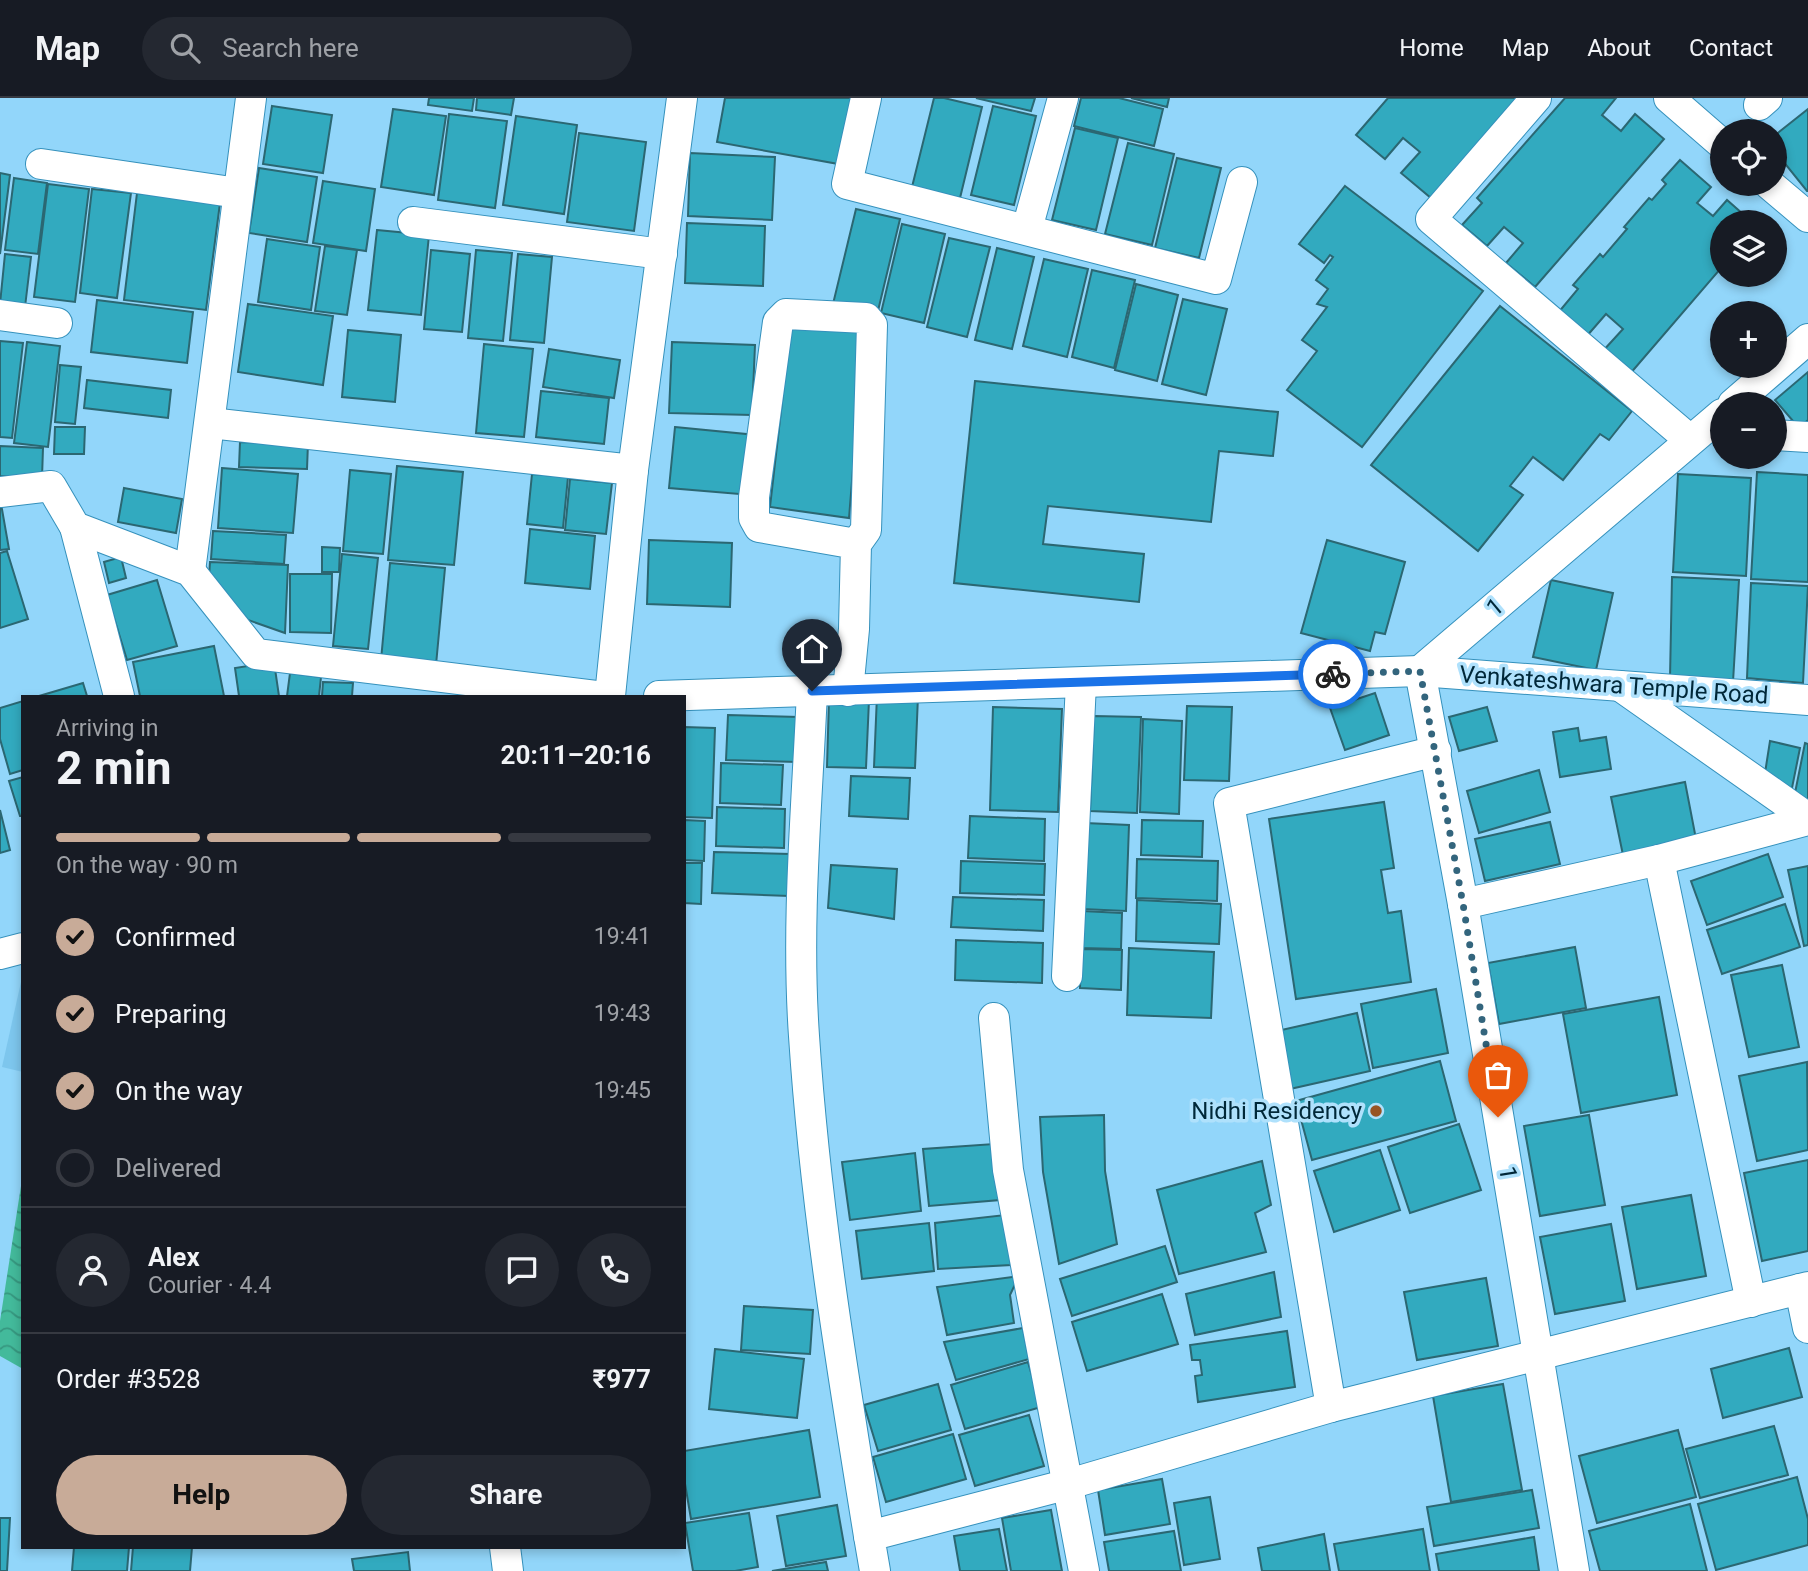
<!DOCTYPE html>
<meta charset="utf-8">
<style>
body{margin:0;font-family:Roboto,sans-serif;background:#242831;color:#f1f3f6;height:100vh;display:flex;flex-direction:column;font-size:26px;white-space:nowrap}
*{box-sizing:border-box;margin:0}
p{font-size:23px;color:#9ea1a6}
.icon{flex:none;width:38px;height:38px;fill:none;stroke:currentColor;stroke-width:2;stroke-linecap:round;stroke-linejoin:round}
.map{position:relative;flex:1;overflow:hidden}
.side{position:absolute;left:21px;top:597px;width:665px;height:854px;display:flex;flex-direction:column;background:#171b24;border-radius:0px;box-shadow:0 4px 10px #0003}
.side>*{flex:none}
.tools{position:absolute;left:1710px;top:21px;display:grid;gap:14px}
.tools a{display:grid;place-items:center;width:77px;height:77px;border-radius:50%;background:#171b24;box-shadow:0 4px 10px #0003;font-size:35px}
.pin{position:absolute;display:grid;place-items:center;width:60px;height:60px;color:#fff;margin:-72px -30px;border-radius:50% 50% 50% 0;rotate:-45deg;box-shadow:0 0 7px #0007}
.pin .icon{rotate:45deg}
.courier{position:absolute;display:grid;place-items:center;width:70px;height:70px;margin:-35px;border:5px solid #1a73e8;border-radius:50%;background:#fff;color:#222;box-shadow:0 2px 9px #0007}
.overview em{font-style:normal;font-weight:700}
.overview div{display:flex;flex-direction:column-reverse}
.overview{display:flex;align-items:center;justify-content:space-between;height:119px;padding:0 35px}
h1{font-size:46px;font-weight:700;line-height:52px}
.bar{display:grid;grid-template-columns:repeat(4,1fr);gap:10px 7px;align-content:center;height:84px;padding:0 35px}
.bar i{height:9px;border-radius:5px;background:#363941}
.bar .selected{background:#c8ab98}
.bar p{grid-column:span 4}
.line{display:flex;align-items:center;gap:18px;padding:0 35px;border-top:2px solid #363941}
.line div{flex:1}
.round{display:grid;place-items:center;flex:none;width:74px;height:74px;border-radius:37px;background:#242831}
ol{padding:0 35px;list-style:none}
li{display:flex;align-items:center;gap:21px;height:77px}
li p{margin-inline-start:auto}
li .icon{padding:7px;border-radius:50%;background:#c8ab98;color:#111;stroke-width:4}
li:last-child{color:#9ea1a6}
li i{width:38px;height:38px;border:4px solid #363941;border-radius:50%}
.cta{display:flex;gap:14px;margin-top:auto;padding:14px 35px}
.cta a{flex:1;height:80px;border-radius:42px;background:#c8ab98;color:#111;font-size:28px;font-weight:700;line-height:80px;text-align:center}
.cta a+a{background:#242831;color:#f1f3f6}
header{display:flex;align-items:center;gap:42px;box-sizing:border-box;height:98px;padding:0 35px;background:#171b24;border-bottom:2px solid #363941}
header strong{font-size:33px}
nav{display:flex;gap:38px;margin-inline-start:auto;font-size:24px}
.search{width:490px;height:63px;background:#242831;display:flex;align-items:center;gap:18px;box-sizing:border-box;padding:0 24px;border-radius:38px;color:#9ea1a6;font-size:26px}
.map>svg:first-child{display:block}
.built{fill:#7dc6ed}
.water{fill:url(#water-waves)}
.building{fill:#32aabf;stroke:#2b6772;stroke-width:2}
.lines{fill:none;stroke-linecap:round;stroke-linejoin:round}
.street-casing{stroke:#3591bc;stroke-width:32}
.street{stroke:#fff;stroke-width:30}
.done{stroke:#33657d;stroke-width:7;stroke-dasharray:0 12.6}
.route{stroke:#1a73e8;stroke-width:9}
.poi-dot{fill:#975425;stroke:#afe1fc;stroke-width:2.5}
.labels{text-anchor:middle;stroke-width:7;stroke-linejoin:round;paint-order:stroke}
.street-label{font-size:24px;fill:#002839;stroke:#afe1fc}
.poi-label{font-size:24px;fill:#002839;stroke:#afe1fc;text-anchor:end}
</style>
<header>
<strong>Map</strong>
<div class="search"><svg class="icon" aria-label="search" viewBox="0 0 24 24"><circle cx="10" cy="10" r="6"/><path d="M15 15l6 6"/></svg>Search here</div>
<nav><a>Home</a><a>Map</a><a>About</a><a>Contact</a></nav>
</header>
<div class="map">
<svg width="1808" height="1473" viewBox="0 0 1808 1473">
<defs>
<pattern id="water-waves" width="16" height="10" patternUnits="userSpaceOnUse" patternTransform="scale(1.75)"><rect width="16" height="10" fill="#43ba9b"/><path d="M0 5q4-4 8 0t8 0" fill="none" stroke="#36977f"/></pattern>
</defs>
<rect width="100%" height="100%" fill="#92d6fa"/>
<!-- built -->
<polygon class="built" points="23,875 23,974 2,969"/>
<!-- water -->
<polygon class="water" points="23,1075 23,1271 0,1258 0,1223"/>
<!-- building -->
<g class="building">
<polygon points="429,0 474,0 472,13 428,7"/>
<polygon points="477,0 514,0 511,17 476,12"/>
<polygon points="725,0 857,0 844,67 717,44"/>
<polygon points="934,0 944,0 982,9 960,100 912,89"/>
<polygon points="976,0 1035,0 1031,13"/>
<polygon points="1081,0 1119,0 1163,11 1154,48 1074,28"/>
<polygon points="1131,0 1169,0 1167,9"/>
<polygon points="1388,0 1517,0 1431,100 1401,75 1420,54 1403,40 1385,61 1356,37"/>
<polygon points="1565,0 1616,0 1602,17 1621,33 1635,16 1664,41 1535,189 1506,165 1523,145 1504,129 1487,148 1462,127 1482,105 1477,100"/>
<polygon points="272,8 332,17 323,75 263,66"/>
<polygon points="993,8 1036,18 1014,107 971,97"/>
<polygon points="393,11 446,18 434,97 381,89"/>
<polygon points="1808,11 1808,93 1807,93 1774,52 1774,38"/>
<polygon points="449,16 507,23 495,110 438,102"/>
<polygon points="516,18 577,27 564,116 503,107"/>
<polygon points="1075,30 1118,40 1096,132 1052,122"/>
<polygon points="579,35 646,44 634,133 567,124"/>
<polygon points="1128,45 1174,56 1152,147 1105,136"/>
<polygon points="690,55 775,59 772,122 688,118"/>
<polygon points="1177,60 1221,70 1199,160 1155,150"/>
<polygon points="1680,62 1711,89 1697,105 1713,118 1727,102 1752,124 1722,124 1722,169 1629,277 1602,254 1623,231 1606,216 1586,239 1558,215 1578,191 1573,187 1600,156 1603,159 1627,131 1624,129 1649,100 1652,102 1666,86 1662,82"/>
<polygon points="259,70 317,79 307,144 249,135"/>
<polygon points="0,75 10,77 0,156"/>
<polygon points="14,80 47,85 38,156 5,152"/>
<polygon points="323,83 375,91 366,153 313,145"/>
<polygon points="48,86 89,91 75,204 34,199"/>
<polygon points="1345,88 1483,193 1362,349 1287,292 1317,253 1302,242 1327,209 1317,206 1328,191 1316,182 1333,159 1330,157 1324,165 1299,146"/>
<polygon points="92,91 131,95 117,200 80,195"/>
<polygon points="137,95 220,105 206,212 124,202"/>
<polygon points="856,111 900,121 877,217 833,206"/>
<polygon points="687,125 765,128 763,188 685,185"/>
<polygon points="902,126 945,136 924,225 881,215"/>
<polygon points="377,132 429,137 421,217 368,212"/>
<polygon points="949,140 990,149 967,239 927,229"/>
<polygon points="267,141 320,149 311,212 258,204"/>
<polygon points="325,148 357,152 347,217 315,213"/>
<polygon points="997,150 1034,159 1012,251 975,242"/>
<polygon points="431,152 470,156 462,234 424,231"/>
<polygon points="476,152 512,155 503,243 468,240"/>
<polygon points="5,156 31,159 25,209 0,206"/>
<polygon points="518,156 552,159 544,245 510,242"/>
<polygon points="1044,161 1088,171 1067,259 1023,248"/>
<polygon points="1092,172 1135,182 1114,270 1072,259"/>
<polygon points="1136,186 1178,197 1157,283 1115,272"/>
<polygon points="1183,201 1227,211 1206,297 1162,286"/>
<polygon points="97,202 193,214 187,265 91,254"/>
<polygon points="248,206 333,218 323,287 238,274"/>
<polygon points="1500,208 1632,313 1609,342 1600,336 1563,382 1533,359 1510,388 1523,397 1478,453 1371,367"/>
<polygon points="865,224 849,420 770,409 791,225"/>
<polygon points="348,232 401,237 395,304 342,299"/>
<polygon points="0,243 23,245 12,340 0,339"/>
<polygon points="27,244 60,248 48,349 14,345"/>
<polygon points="672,244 755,247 752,317 669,315"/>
<polygon points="484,246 533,251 524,339 476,335"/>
<polygon points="549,251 620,262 614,300 543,289"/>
<polygon points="60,267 81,269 75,326 55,324"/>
<polygon points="1808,274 1808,322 1799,330 1775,302"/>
<polygon points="87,282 171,292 168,320 84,310"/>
<polygon points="975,283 1278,314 1273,358 1219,353 1211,424 1048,408 1043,446 1144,456 1139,504 954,485"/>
<polygon points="541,293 609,300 604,346 536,339"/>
<polygon points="55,329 85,329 84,356 54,356"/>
<polygon points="675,329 756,337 751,397 669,390"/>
<polygon points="240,344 308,345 307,371 239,369"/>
<polygon points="0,348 43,350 42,380 0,378"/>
<polygon points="397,368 463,374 454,467 388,462"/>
<polygon points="222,370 298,376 293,435 218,430"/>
<polygon points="350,372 391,376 383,456 343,453"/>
<polygon points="1757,374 1808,377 1808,484 1751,481"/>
<polygon points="532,376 568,379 563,430 527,426"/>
<polygon points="1678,376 1751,380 1746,478 1673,474"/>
<polygon points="570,381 612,385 606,436 565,432"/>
<polygon points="124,390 182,401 176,435 118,424"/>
<polygon points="0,400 9,451 0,452"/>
<polygon points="530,431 595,438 590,491 525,485"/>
<polygon points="213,433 286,437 284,466 211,461"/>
<polygon points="649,442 732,445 730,509 647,506"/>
<polygon points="1327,442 1405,464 1385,536 1375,534 1370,553 1301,535"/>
<polygon points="322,449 340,450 339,474 322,474"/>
<polygon points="7,453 28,521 0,530 0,455"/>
<polygon points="342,456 378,460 368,551 333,548"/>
<polygon points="121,459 126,480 109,485 104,464"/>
<polygon points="210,464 288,467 285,535 248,522 209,480"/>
<polygon points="390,465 445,470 436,567 381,562"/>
<polygon points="290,476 332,476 331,535 290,534"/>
<polygon points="1672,479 1739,482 1733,584 1670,580"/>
<polygon points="157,482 177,548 127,562 107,497"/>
<polygon points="1551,482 1613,495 1596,572 1533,559"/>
<polygon points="1751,485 1808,488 1803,585 1747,580"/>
<polygon points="214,548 224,598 140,598 133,564"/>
<polygon points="274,564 279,598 239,598 235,570"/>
<polygon points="290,575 321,579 319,598 287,598"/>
<polygon points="323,584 353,585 352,598 322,598"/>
<polygon points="83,585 87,598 39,598"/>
<polygon points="1375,595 1389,637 1345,652 1330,610"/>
<polygon points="877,597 918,598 915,670 874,669"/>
<polygon points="829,601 869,602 866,670 827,669"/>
<polygon points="23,603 23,672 10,676 0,641 0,610"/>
<polygon points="1187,608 1232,609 1229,683 1184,682"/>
<polygon points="993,609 1062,611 1058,714 990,712"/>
<polygon points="1487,609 1497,643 1459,653 1449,619"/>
<polygon points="728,617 799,619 797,664 726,662"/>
<polygon points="1094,618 1141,619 1137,715 1090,713"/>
<polygon points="1143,621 1182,623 1179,716 1140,714"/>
<polygon points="684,629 715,630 712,720 684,719"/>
<polygon points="1578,630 1580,643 1606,639 1611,671 1560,679 1553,634"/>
<polygon points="1770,643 1800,650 1791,695 1765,675"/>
<polygon points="1805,645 1808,646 1808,702 1794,700"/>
<polygon points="721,665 783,667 781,707 720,705"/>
<polygon points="1539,672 1550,714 1479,735 1467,693"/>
<polygon points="851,678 910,680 908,721 849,718"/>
<polygon points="23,679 23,718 20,718 9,683"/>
<polygon points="1685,684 1696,741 1623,757 1611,699"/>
<polygon points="1384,704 1394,770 1381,772 1388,815 1401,813 1411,884 1296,901 1269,721"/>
<polygon points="717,709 785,711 784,750 716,748"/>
<polygon points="0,712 10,752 0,755"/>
<polygon points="970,718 1045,721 1044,763 968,760"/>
<polygon points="684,722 705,723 704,763 684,762"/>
<polygon points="1142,722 1203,723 1202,759 1141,757"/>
<polygon points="1550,724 1560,766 1485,783 1475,741"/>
<polygon points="1085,725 1129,727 1126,813 1082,811"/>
<polygon points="714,754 790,756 789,798 712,795"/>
<polygon points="1768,756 1783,799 1707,827 1691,783"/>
<polygon points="1137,761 1218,763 1217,803 1136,800"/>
<polygon points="961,763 1045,766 1044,797 960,795"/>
<polygon points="684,765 702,765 701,806 684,805"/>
<polygon points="831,767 897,771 894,821 828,810"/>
<polygon points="1808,768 1808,847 1804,848 1788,772"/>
<polygon points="953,799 1044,802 1043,833 951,829"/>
<polygon points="1137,802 1221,806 1219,846 1136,843"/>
<polygon points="1785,806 1800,849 1722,876 1707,832"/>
<polygon points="1082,813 1122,815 1121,851 1081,850"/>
<polygon points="956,842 1043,845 1042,885 955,882"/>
<polygon points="1575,849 1586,910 1499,926 1488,865"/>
<polygon points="1129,850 1214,854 1211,920 1127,917"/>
<polygon points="1081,851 1122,852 1121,892 1080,890"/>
<polygon points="1782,867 1799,949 1749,959 1731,877"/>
<polygon points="1436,891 1448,955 1373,970 1361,906"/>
<polygon points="1659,899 1677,997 1581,1015 1563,916"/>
<polygon points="1357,915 1370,973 1290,991 1277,933"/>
<polygon points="1440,963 1456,1023 1312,1062 1296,1003"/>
<polygon points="1807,964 1808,1052 1757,1063 1739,978"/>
<polygon points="1104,1017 1105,1073 1117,1146 1059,1166 1043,1074 1040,1019"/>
<polygon points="1589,1017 1605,1107 1540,1118 1524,1028"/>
<polygon points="1459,1026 1481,1092 1410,1115 1388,1049"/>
<polygon points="994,1046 1000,1102 929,1108 923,1051"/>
<polygon points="1380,1052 1400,1112 1334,1134 1314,1073"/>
<polygon points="915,1055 921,1113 850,1122 842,1064"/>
<polygon points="1808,1062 1808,1153 1762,1163 1744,1075"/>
<polygon points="1262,1063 1271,1107 1255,1115 1266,1154 1179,1176 1157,1092"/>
<polygon points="1691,1097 1706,1178 1637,1191 1622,1109"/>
<polygon points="1005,1117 1011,1167 938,1171 935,1125"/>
<polygon points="929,1125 934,1173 862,1181 856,1133"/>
<polygon points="1611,1126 1625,1203 1555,1216 1540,1139"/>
<polygon points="1165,1148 1177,1184 1072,1218 1060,1181"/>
<polygon points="1274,1174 1281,1219 1195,1237 1186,1196"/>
<polygon points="1019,1178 1010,1197 1014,1225 947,1237 937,1189"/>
<polygon points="1486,1180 1498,1248 1417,1262 1404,1194"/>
<polygon points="1162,1196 1178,1246 1087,1273 1072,1224"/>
<polygon points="744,1208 813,1212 810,1256 741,1252"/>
<polygon points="1023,1230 1029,1261 956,1282 944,1244"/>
<polygon points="1287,1233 1295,1289 1198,1304 1195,1278 1202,1277 1200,1262 1192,1262 1190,1247"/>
<polygon points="1789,1250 1802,1299 1723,1320 1711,1271"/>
<polygon points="715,1251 804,1261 797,1320 709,1311"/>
<polygon points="1028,1264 1041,1309 965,1331 951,1287"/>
<polygon points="938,1286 951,1332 878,1353 864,1307"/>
<polygon points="1503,1286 1522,1392 1451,1404 1433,1298"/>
<polygon points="1029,1317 1044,1368 975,1388 959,1337"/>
<polygon points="1774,1328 1788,1377 1700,1400 1686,1351"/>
<polygon points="809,1332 820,1399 691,1421 684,1380 684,1353"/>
<polygon points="1678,1332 1696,1399 1597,1425 1579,1358"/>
<polygon points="953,1336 966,1381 886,1404 873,1359"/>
<polygon points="1797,1379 1808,1421 1808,1447 1716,1472 1698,1406"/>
<polygon points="1162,1381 1170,1426 1105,1437 1098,1392"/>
<polygon points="1532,1392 1539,1430 1434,1448 1427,1409"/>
<polygon points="1210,1399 1220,1461 1184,1467 1174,1405"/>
<polygon points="1690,1406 1707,1473 1600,1473 1589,1433"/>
<polygon points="837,1407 846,1458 786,1468 777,1418"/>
<polygon points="1051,1412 1062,1473 1011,1473 1002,1420"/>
<polygon points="749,1415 758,1469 735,1473 693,1473 685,1425"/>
<polygon points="0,1420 10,1420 7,1473 0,1473"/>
<polygon points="999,1431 1007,1473 960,1473 954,1438"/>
<polygon points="1423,1431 1430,1473 1339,1473 1334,1446"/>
<polygon points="1174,1433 1181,1473 1109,1473 1104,1444"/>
<polygon points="1324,1436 1330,1473 1262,1473 1258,1450"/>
<polygon points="1534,1439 1539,1473 1439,1473 1436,1456"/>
<polygon points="74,1449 129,1449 127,1473 72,1473"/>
<polygon points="133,1449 192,1449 190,1473 131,1473"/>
<polygon points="408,1454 410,1473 354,1473 352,1461"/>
<polygon points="826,1464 828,1473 772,1473"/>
</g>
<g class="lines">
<!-- street casing -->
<g class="street-casing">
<g id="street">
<polyline points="866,0 847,86 1216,181 1242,84"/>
<polyline points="1536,0 1431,121 1690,342"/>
<polyline points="1669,0 1722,46"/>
<polyline points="1759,7 1767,0"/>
<polyline points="41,66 238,95"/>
<polyline points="1769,86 1808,119"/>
<polyline points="413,124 662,156"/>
<polyline points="1027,131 1063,0"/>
<polyline points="0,217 57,225"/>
<polyline points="1733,306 1808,241"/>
<polyline points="210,325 633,372"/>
<polyline points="1774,337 1808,339"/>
<polyline points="0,394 51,388 75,429 190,473 256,556 596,598"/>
<polyline points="75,429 119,598"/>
<polyline points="190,473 251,0"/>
<polyline points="1420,573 1463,806 1574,1473"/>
<polyline points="1420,573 1722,316"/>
<polyline points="1620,588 1808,720"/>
<path d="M812,593C807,708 796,823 804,938C815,1106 842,1272 869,1438"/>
<polyline points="848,593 854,531 856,446 866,432 872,227 866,220 786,216 778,224 754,399 754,420 759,429 856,446"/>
<polyline points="610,598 633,372 682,0"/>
<polyline points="659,598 1420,573 1808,602"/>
<polyline points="1659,762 1751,1204"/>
<polyline points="1463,806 1659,762 1808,722"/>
<polyline points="0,856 23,850"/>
<polyline points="1067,878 1081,585"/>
<polyline points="994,920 1008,1072 1084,1473"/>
<polyline points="1800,1191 1808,1230"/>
<polyline points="1331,1309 1229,705 1436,653"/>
<polyline points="505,1449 508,1473"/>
<polyline points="875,1473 869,1438 1069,1386 1331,1309 1808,1189"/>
</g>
</g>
<!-- street -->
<use href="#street" class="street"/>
</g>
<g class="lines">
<!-- done -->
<polyline class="done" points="1333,576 1420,573 1463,806 1498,1019"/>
<!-- route -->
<polyline class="route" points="812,593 1333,576"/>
</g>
<!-- markers -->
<circle class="poi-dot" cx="1376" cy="1013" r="7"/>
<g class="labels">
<!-- street labels -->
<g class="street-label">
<text transform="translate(1495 509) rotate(-40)" y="8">1</text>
<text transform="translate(1614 587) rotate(4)" y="8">Venkateshwara Temple Road</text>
<text transform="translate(1508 1075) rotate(81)" y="8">1</text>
</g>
<!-- poi labels -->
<g class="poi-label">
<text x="1362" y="1021">Nidhi Residency</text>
</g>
</g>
</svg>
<div class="tools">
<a><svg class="icon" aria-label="locate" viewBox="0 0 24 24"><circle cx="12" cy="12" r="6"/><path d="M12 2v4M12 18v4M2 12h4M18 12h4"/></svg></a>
<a><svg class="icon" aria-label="layers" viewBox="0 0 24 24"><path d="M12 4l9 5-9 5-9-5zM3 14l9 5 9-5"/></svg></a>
<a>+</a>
<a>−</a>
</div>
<div class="pin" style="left:1498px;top:1019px;background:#ea580c"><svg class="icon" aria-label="bag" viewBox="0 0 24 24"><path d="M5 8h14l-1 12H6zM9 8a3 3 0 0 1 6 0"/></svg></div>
<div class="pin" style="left:812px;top:593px;background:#1f2937"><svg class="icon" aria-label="home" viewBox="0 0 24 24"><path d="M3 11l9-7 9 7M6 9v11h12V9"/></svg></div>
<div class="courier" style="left:1333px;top:576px"><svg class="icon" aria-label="bike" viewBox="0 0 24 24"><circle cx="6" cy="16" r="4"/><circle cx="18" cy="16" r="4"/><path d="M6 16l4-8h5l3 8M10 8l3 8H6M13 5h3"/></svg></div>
<section class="side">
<div class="overview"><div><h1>2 min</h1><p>Arriving in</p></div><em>20:11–20:16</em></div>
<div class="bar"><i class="selected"></i><i class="selected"></i><i class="selected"></i><i></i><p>On the way · 90 m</p></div>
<ol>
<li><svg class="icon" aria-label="check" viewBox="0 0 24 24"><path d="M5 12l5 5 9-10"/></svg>Confirmed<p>19:41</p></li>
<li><svg class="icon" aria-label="check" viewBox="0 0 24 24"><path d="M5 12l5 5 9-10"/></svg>Preparing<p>19:43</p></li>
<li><svg class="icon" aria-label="check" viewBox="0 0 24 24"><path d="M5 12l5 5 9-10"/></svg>On the way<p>19:45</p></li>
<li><i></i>Delivered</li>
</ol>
<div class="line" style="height:126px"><a class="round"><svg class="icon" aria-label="person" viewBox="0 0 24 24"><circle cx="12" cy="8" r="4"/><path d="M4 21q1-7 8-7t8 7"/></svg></a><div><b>Alex</b><p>Courier · 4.4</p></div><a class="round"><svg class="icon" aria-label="chat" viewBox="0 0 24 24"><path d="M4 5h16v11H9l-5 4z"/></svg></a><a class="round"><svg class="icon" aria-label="phone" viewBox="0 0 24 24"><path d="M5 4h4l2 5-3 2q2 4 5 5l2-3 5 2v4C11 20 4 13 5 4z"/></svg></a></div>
<div class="line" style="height:91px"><div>Order #3528</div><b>₹977</b></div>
<div class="cta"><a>Help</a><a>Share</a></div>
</section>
</div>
